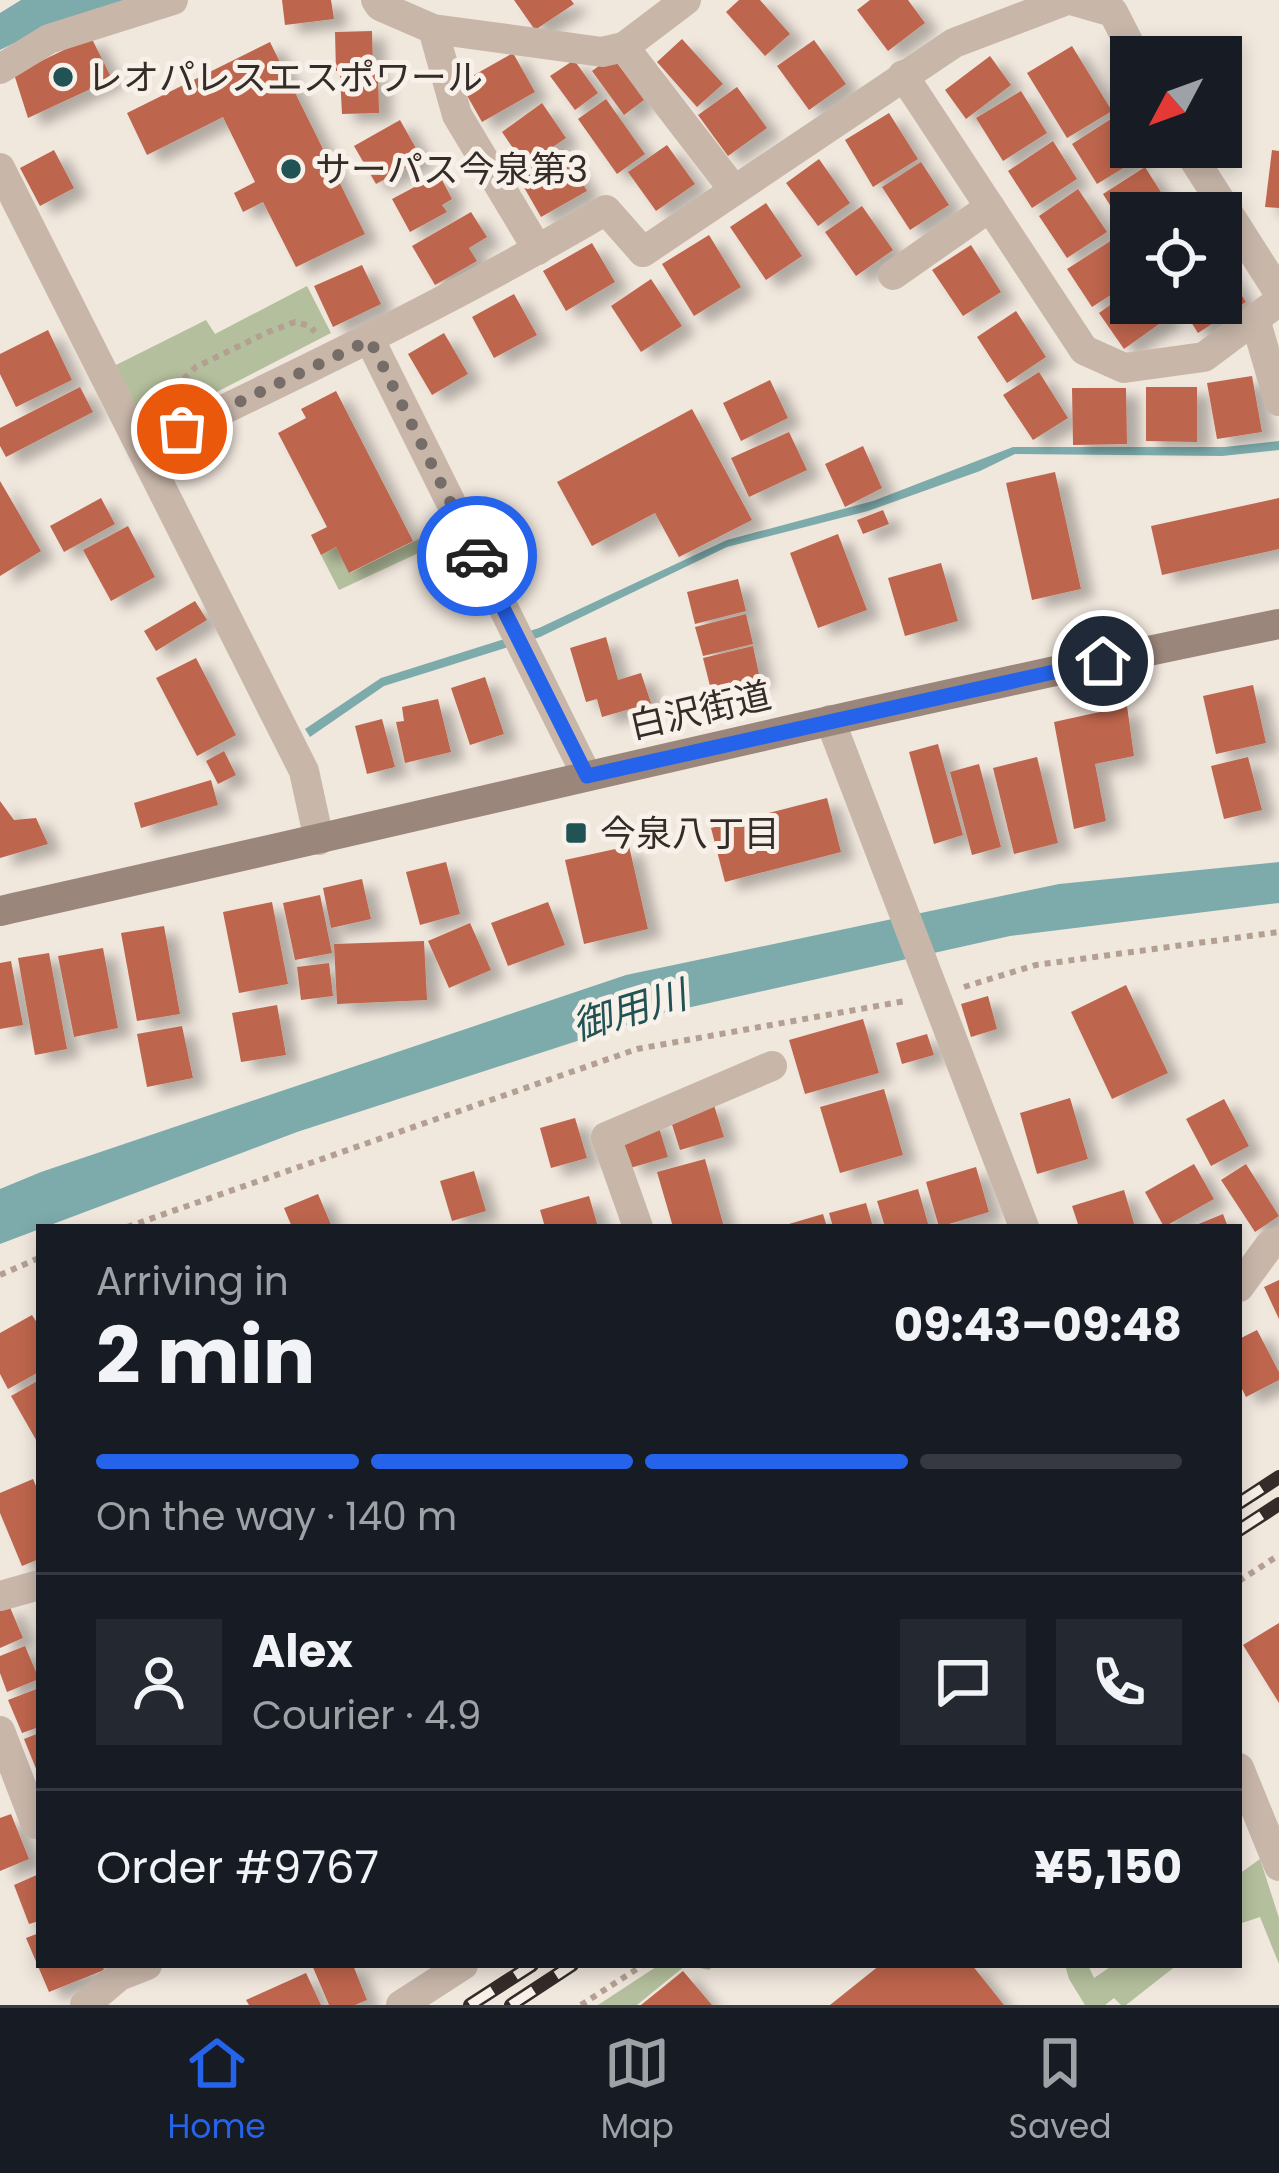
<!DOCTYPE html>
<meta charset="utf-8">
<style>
body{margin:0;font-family:Poppins,"Noto Sans JP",sans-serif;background:#242831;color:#f1f3f6;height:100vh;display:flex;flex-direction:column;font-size:45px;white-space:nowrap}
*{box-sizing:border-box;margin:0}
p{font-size:39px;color:#9ea1a6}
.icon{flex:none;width:66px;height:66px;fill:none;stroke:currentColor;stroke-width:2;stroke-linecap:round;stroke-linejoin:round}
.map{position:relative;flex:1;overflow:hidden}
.details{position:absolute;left:36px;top:1224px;width:1206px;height:744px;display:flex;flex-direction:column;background:#171b24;border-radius:0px;box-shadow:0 6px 18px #0003}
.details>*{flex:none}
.needle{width:78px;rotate:229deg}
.fabs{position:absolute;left:1110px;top:36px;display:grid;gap:24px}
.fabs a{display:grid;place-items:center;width:132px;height:132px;border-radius:0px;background:#171b24;box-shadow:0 6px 18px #0003;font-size:60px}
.pin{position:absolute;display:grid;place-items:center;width:102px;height:102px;color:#fff;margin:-51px;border:6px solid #fff;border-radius:50%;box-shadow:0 3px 12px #0007}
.courier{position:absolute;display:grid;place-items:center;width:120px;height:120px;margin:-60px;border:9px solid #2563eb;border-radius:50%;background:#fff;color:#222;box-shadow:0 3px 15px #0007}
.head em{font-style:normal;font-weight:700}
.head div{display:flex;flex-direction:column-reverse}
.head{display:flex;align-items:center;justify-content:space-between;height:204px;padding:0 60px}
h1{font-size:78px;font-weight:700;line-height:90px}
.bar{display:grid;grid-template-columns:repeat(4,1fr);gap:18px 12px;align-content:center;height:144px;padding:0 60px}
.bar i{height:15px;border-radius:9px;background:#363941}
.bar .active{background:#2563eb}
.bar p{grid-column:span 4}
.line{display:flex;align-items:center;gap:30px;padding:0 60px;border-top:3px solid #363941}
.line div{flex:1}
.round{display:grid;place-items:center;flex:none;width:126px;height:126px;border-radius:0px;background:#242831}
.dock{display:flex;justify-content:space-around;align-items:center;height:168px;border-top:3px solid #363941;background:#171b24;font-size:33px;color:#9ea1a6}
.dock a{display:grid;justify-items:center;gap:6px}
.dock .active{color:#2563eb}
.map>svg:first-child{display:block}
.green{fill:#b4bf9d}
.water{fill:#7dabac}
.building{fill:#be654d;filter:url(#shadow)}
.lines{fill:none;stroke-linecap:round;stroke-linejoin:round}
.path{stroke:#b4a093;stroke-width:6;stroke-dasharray:6 6;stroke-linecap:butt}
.street{stroke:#c8b6a9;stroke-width:30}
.secondary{stroke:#9b867b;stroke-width:30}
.rail-casing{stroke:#352c29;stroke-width:14}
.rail{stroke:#f8f1e9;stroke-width:9;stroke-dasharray:27;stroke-linecap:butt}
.done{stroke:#766d68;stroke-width:12;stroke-dasharray:0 21.6}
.route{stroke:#2563eb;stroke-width:15}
.poi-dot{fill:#215254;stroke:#f8f1e9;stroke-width:4.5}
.labels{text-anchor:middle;stroke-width:10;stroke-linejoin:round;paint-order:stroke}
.poi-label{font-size:36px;fill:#352c29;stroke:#f8f1e9;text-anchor:start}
.street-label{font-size:36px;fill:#352c29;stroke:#f8f1e9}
.water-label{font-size:39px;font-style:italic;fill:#215254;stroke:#f8f1e9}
</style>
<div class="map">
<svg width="1279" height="2005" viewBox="0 0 1279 2005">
<defs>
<filter id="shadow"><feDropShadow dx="13" dy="8" stdDeviation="6" flood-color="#0004"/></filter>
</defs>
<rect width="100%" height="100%" fill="#f0e7dd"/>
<!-- green -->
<g class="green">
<polygon points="307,286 331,333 151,426 138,422 112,367 206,320 215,334"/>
<polygon points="443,527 458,562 440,570 427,549 339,590 321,555 336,547 350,573"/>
<polygon points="1260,1859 1279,1918 1279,1964 1260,1917 1239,1924 1239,1874"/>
<polygon points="659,1965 715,1965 709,1970 686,1965 637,2005 598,2005"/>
<polygon points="1065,1965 1088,1965 1094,1978 1113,1965 1177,1965 1126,2005 1121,2005 1114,1998 1105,2005 1085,2005 1069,1979"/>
</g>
<!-- water -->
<g class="water">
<polygon points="21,0 131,0 58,22 0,50 0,13"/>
<polygon points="1279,441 1279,450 1222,456 1015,454 980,471 868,511 727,547 540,637 384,686 310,737 305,729 381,678 539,628 727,540 873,501 1013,447 1225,447"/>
<polygon points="1279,862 1279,903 1010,936 660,1014 297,1132 0,1244 0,1189 41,1172 626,975 1059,884"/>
</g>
<!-- building -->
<g class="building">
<polygon points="282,0 331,0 334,19 285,25"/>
<polygon points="514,0 571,0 574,4 535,30"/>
<polygon points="739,0 760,0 790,34 765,56 726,12"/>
<polygon points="870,0 908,0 925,23 888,51 857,10"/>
<polygon points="372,31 373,70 336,71 335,32"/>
<polygon points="91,37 112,79 28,118 14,74"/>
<polygon points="682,39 723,84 697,107 657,62"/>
<polygon points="814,40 846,84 809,110 777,66"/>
<polygon points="270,42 365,234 296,267 263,202 243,212 234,193 255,182 223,117 147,155 127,113"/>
<polygon points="1072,46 1112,111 1067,138 1027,73"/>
<polygon points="513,53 535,92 482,122 460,83"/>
<polygon points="612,56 644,100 624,115 592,71"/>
<polygon points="990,56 1011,85 966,119 945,90"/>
<polygon points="574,60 598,93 575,110 550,76"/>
<polygon points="378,74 379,113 342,114 340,75"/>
<polygon points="737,87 767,128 728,156 698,115"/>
<polygon points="1021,91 1047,133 1003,161 976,118"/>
<polygon points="606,99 645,154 617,174 578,119"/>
<polygon points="542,103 566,138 525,166 502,132"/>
<polygon points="889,113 918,159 873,187 845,140"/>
<polygon points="1114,117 1140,158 1097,184 1072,144"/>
<polygon points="400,120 422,159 376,184 354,146"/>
<polygon points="1053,141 1077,179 1032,208 1008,171"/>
<polygon points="667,145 695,184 656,211 628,172"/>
<polygon points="563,149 587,191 541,217 517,175"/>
<polygon points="54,150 74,188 40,206 20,168"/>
<polygon points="1272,150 1279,151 1279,208 1265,207"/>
<polygon points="819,159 850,203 818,226 786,183"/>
<polygon points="921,162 949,205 910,230 882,187"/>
<polygon points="1145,167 1171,208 1163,213 1131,213 1131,239 1103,194"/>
<polygon points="439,174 452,199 442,205 447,212 410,232 392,199"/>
<polygon points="1078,189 1107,232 1067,258 1039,216"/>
<polygon points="766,203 802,256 766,280 730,227"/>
<polygon points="862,206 893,250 856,276 825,232"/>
<polygon points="471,212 487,237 469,248 477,261 435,285 412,246"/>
<polygon points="709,235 741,287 694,316 662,264"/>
<polygon points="1112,240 1131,268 1131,282 1092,307 1067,269"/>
<polygon points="592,243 615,282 566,311 543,271"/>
<polygon points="971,245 1001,292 963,316 932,270"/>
<polygon points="1221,263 1246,302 1198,333 1179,303 1221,303"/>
<polygon points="362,265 381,304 333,327 314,286"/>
<polygon points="651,279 682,326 641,352 611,306"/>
<polygon points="1131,290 1131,303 1159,303 1169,317 1124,349 1099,313"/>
<polygon points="514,294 537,335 494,358 472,317"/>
<polygon points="1016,311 1046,357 1007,383 977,337"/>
<polygon points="48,330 72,380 16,407 0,374 0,354"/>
<polygon points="444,333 468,374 432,395 408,354"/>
<polygon points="1039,372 1068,418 1033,440 1003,395"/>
<polygon points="1252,376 1262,432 1217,439 1207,383"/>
<polygon points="770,380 788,418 741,441 723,403"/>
<polygon points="80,387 93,412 6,457 0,446 0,428"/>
<polygon points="1146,387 1197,387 1197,442 1146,441"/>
<polygon points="1072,388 1126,388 1127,444 1073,445"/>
<polygon points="336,391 413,541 349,573 336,547 321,555 311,535 327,527 278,433 306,418 301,409"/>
<polygon points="692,409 752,520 679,557 655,513 592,546 557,482"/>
<polygon points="789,432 807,470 749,497 731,458"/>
<polygon points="863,446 882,488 845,507 825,464"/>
<polygon points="1055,472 1081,589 1032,600 1006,483"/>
<polygon points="0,481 41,551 0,576"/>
<polygon points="101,498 115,524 64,552 50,526"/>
<polygon points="1279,498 1279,549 1162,575 1151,526"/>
<polygon points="883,510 889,524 863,534 857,520"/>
<polygon points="128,526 155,577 111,601 83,550"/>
<polygon points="838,534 867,610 818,628 790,553"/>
<polygon points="941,563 958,621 905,636 888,578"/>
<polygon points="738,579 746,611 695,624 687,592"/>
<polygon points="195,601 207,620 156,651 144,631"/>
<polygon points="746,614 753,644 703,656 695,627"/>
<polygon points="606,637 618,680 641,673 651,703 602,717 597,699 586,702 570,648"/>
<polygon points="753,646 760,679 711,690 703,658"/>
<polygon points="196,658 236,735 197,756 156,678"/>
<polygon points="485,677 504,734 470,745 451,688"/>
<polygon points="1253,685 1266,743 1216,754 1203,696"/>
<polygon points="438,699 451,752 405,763 396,722 404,721 402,707"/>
<polygon points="1127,706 1134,756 1095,764 1106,821 1074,829 1054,722"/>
<polygon points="382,719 395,767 367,774 355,726"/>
<polygon points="938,744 963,835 934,844 909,752"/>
<polygon points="224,751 236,775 218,784 206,761"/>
<polygon points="1037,757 1058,843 1014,854 993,768"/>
<polygon points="1248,757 1262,810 1224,819 1211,766"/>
<polygon points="979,764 1001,847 972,855 950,772"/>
<polygon points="211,780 218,805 141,828 134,803"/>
<polygon points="827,798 841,852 725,882 711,828"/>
<polygon points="0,801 14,820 36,818 48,844 0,858"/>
<polygon points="629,846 648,929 584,944 565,860"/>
<polygon points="446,862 460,914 420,925 406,872"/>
<polygon points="362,879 371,919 331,928 323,888"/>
<polygon points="320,895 332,953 295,960 283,903"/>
<polygon points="272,902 288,984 239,993 223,912"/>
<polygon points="548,902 565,945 508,966 491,923"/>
<polygon points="470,923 491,970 449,988 428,941"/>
<polygon points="164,926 180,1014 137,1021 121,933"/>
<polygon points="424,941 427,1000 337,1004 334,944"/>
<polygon points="103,948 118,1028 74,1037 58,956"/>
<polygon points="49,953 67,1049 35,1055 18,958"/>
<polygon points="11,961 23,1025 0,1029 0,963"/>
<polygon points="329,963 333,996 301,1000 297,967"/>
<polygon points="1126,985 1168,1073 1112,1099 1071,1012"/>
<polygon points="988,996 997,1029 971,1037 961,1004"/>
<polygon points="277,1005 286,1055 241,1062 232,1013"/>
<polygon points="863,1019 879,1073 805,1094 789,1040"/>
<polygon points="182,1026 193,1078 147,1087 137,1034"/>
<polygon points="927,1034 934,1055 902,1064 896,1043"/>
<polygon points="884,1089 903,1155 840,1173 820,1107"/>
<polygon points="1070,1098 1088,1159 1037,1174 1020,1113"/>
<polygon points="1224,1099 1249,1146 1211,1166 1186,1119"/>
<polygon points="713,1102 724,1137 680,1150 669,1115"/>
<polygon points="575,1118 587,1158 551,1168 540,1128"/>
<polygon points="656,1118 668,1157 630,1168 618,1129"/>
<polygon points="705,1159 724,1227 673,1227 657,1172"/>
<polygon points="1194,1164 1214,1199 1164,1227 1145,1192"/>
<polygon points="1246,1164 1279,1216 1255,1232 1221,1180"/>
<polygon points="976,1167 989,1212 939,1227 926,1182"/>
<polygon points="474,1171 486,1211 452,1221 440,1181"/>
<polygon points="918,1189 929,1227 885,1227 877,1201"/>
<polygon points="1124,1190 1135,1227 1079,1227 1072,1206"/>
<polygon points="318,1194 332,1227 292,1227 284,1208"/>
<polygon points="589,1196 598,1227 545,1227 540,1210"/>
<polygon points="866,1203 873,1227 833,1227 829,1213"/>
<polygon points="823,1214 827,1227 782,1227 782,1226"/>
<polygon points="1223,1214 1228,1227 1191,1227"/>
<polygon points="1279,1280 1279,1319 1264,1287"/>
<polygon points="32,1315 39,1326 39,1372 8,1389 0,1374 0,1333"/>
<polygon points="1257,1330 1279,1372 1279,1380 1246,1397 1239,1383 1239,1339"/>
<polygon points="39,1380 39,1445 11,1396"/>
<polygon points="33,1479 39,1493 39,1559 22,1566 0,1513 0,1493"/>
<polygon points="9,1605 23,1638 0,1648 0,1609"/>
<polygon points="1279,1623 1279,1703 1243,1645"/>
<polygon points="25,1646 39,1679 7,1692 0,1673 0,1656"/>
<polygon points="39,1688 39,1727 22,1733 8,1700"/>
<polygon points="39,1733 39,1776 24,1739"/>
<polygon points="11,1814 29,1859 0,1871 0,1818"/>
<polygon points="39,1874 39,1921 29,1924 14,1885"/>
<polygon points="39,1933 39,1965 103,1965 104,1970 49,1992 26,1938"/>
<polygon points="312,1965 353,1965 367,2000 355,2005 329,2005"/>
<polygon points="880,1965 972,1965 1004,2005 830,2005"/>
<polygon points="683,1971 712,2005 641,2005"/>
<polygon points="306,1973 321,2005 249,2005 246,2000"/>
</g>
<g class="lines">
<!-- path -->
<g class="path">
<polyline points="173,397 171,391 196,367 268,332 295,322 310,326 315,332"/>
<polyline points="964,987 1036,965 1279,932"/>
<polyline points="127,1227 637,1049 905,1001"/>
<polyline points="0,1275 39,1258"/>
<polyline points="1239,1581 1279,1555"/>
<polyline points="581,2005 643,1965"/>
</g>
<!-- street -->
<g class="street">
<polyline points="376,0 380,6 433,29 602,52 624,47 734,190"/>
<polyline points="1071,0 1113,12 1136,57"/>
<polyline points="433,29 457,115 538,250"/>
<polyline points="624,47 686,0"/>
<polyline points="0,69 49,39 173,0"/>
<polyline points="903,75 1084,350 1124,368 1204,357 1279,301"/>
<polyline points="1186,147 1279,293"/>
<polyline points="0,168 304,771 319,840"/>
<polyline points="893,275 990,207"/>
<polyline points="1255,319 1279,401"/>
<polyline points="370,340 587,776"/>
<path d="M142,449C299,373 456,299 606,210L643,252L954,43L1067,0"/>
<polyline points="830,720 1024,1227"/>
<polyline points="638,1227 606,1137 772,1066"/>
<polyline points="1239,1287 1270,1245 1279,1241"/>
<polyline points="0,1596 39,1585"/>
<polyline points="0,1731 36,1824"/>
<polyline points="1239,1768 1279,1866"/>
<polyline points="85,2005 119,1976 147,1965"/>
<polyline points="401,2005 463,1965"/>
</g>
<!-- secondary -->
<path class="secondary" d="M0,911C427,816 851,711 1279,624"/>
<!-- rail casing -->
<g class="rail-casing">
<g id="rail">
<polyline points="1239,1503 1279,1477"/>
<polyline points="1239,1530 1279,1504"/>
<polyline points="470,2005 532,1965"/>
<polyline points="511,2005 572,1965"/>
</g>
</g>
<!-- rail -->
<use href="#rail" class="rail"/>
</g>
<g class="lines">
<!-- done -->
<polyline class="done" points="182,429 370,340 477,556"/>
<!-- route -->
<polyline class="route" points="477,556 587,776 1103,661"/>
</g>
<!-- markers -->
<g class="poi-dot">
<circle cx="63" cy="77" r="12"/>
<circle cx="291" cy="169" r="12"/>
<rect x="564" y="821" width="24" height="24" rx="6"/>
</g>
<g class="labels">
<!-- poi labels -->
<g class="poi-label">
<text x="87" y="90">レオパレスエスポワール</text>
<text x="315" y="182">サーパス今泉第3</text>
<text x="600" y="846">今泉八丁目</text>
</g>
<!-- street labels -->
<g class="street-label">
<text transform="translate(700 710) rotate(-13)" y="13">白沢街道</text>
</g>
<!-- water labels -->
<g class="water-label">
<text transform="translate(629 1010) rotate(-17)" y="14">御用川</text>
</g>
</g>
</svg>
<div class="fabs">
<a><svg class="needle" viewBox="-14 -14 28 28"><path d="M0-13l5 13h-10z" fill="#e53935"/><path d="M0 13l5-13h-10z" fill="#9ea1a6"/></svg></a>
<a><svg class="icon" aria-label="locate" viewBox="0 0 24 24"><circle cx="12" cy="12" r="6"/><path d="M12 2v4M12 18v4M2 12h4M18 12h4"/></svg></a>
</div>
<div class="pin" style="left:182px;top:429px;background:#ea580c"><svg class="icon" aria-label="bag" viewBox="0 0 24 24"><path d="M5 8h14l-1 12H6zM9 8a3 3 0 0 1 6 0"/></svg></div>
<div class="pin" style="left:1103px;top:661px;background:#1f2937"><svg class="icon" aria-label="home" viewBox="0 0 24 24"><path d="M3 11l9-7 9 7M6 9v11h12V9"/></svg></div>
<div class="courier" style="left:477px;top:556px"><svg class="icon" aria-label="car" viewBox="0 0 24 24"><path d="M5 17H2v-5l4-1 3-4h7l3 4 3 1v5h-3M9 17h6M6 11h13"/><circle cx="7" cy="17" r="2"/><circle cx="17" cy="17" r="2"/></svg></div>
<section class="details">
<div class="head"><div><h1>2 min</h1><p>Arriving in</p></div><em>09:43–09:48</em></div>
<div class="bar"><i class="active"></i><i class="active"></i><i class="active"></i><i></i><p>On the way · 140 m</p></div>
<div class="line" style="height:216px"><a class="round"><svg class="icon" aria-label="person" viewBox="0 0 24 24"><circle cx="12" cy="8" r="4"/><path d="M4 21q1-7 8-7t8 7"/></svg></a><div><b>Alex</b><p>Courier · 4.9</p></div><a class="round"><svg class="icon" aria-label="chat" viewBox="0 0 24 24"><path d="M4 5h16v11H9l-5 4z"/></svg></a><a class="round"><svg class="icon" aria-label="phone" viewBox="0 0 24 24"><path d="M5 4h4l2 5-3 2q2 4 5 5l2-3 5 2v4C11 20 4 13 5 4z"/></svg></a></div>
<div class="line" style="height:156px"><div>Order #9767</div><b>¥5,150</b></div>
</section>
</div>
<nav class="dock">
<a class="active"><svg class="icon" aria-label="home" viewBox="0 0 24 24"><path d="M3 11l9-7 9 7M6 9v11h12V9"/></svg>Home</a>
<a><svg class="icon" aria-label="map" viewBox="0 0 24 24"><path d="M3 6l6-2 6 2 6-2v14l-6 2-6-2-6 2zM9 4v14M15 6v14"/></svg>Map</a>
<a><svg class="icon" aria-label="saved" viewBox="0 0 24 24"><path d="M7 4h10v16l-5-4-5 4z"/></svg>Saved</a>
</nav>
